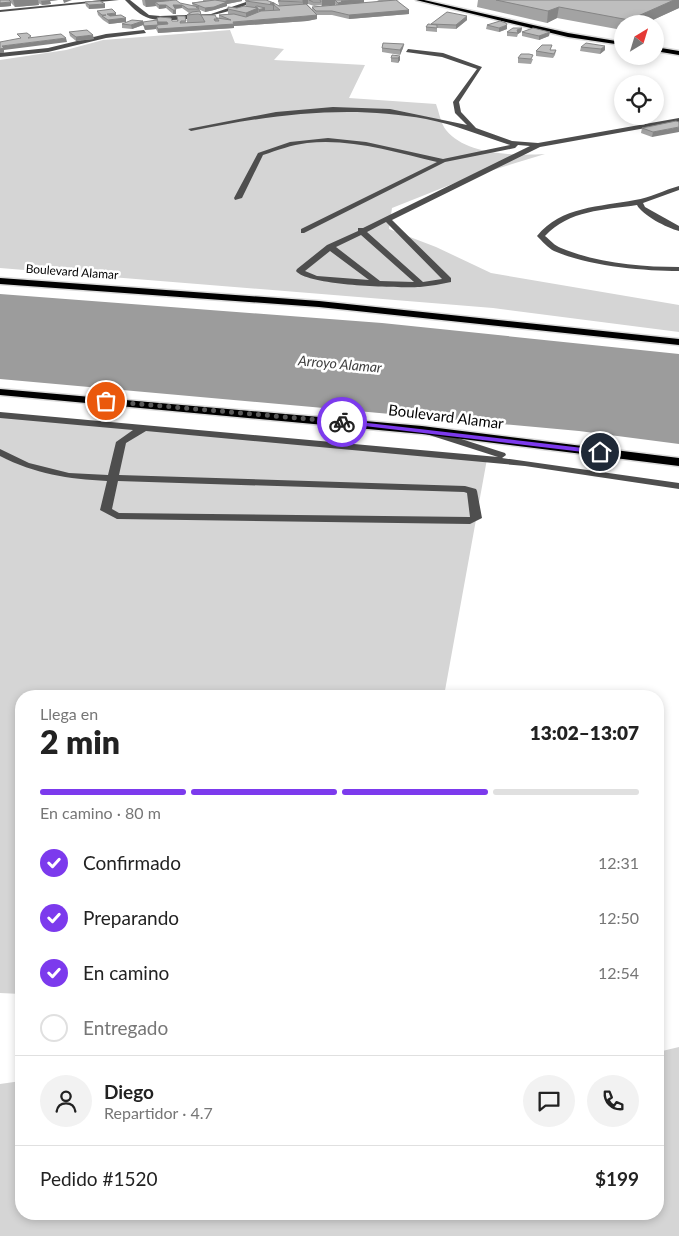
<!DOCTYPE html>
<html lang="es">
<meta charset="utf-8">
<style>
body{margin:0;font-family:Lato,sans-serif;background:#f2f2f2;color:#222;height:100vh;display:flex;flex-direction:column;font-size:19px;white-space:nowrap}
*{box-sizing:border-box;margin:0}
p{font-size:16px;color:#767676}
.icon{flex:none;width:28px;height:28px;fill:none;stroke:currentColor;stroke-width:2;stroke-linecap:round;stroke-linejoin:round}
.map{position:relative;flex:1;overflow:hidden}
.sheet{position:absolute;left:15px;top:690px;width:649px;height:530px;display:flex;flex-direction:column;background:#fff;border-radius:20px;box-shadow:0 2px 8px #0003}
.sheet>*{flex:none}
.needle{width:32px;rotate:38deg}
.fabs{position:absolute;left:614px;top:15px;display:grid;gap:10px}
.fabs a{display:grid;place-items:center;width:50px;height:50px;border-radius:50%;background:#fff;box-shadow:0 2px 8px #0003;font-size:25px}
.pin{position:absolute;display:grid;place-items:center;width:42px;height:42px;color:#fff;margin:-21px;border:2px solid #fff;border-radius:50%;box-shadow:0 1px 5px #0007}
.courier{position:absolute;display:grid;place-items:center;width:50px;height:50px;margin:-25px;border:4px solid #7c3aed;border-radius:50%;background:#fff;color:#222;box-shadow:0 1px 6px #0007}
.headline em{font-style:normal;font-weight:800}
.headline div{display:flex;flex-direction:column-reverse}
.headline{display:flex;align-items:center;justify-content:space-between;height:85px;padding:0 25px}
h1{font-size:32px;font-weight:800;line-height:38px}
.bar{display:grid;grid-template-columns:repeat(4,1fr);gap:8px 5px;align-content:center;height:60px;padding:0 25px}
.bar i{height:6px;border-radius:4px;background:#e0e0e0}
.bar .active{background:#7c3aed}
.bar p{grid-column:span 4}
.line{display:flex;align-items:center;gap:12px;padding:0 25px;border-top:1px solid #e0e0e0}
.line div{flex:1}
.round{display:grid;place-items:center;flex:none;width:52px;height:52px;border-radius:26px;background:#f2f2f2}
ol{padding:0 25px;list-style:none}
li{display:flex;align-items:center;gap:15px;height:55px}
li p{margin-inline-start:auto}
li .icon{padding:5px;border-radius:50%;background:#7c3aed;color:#fff;stroke-width:4}
li:last-child{color:#767676}
li i{width:28px;height:28px;border:2px solid #e0e0e0;border-radius:50%}
.map>svg:first-child{display:block}
.green{fill:#d5d5d5}
.water{fill:#9c9c9c}
.lines{fill:none;stroke-linecap:round;stroke-linejoin:round}
.major-casing{stroke:#dbdbdb;stroke-width:3}
.highway-casing{stroke:#dbdbdb;stroke-width:3}
.minor{fill:#4e4e4e;fill-rule:evenodd}
.major{fill:#000;fill-rule:evenodd}
.highway{fill:#000;fill-rule:evenodd}
.wall{fill:#a3a3a3;fill-rule:evenodd}
.shaded-wall{fill:#858585}
.building{fill:#bebebe;stroke:#858585}
.route{fill:#7c3aed}
.done{stroke:#595959;stroke-width:5;stroke-dasharray:0 9}
.labels{text-anchor:middle;stroke-width:5;stroke-linejoin:round;paint-order:stroke}
.far-street-label{font-size:12px;fill:#000;stroke:#fff}
.far-water-label{font-size:14px;font-style:italic;fill:#3d3d3d;stroke:#fff}
.street-label{font-size:15px;fill:#000;stroke:#fff}
</style>
<div class="map">
<svg width="679" height="1236" viewBox="0 0 679 1236">
<rect width="100%" height="100%" fill="#fff"/>
<!-- green -->
<g class="green">
<path d="M230,30L235,43L284,49L274,60L365,65L349,98L436,104C439,112 441,124 446,130C466,155 515,156 545,154L470,177L392,208L389,229L436,247L491,273L679,305V332L493,308L0,268V60L66,50L103,40Z"/>
<polygon points="0,415 487,459 444,696 21,696 21,994 0,993"/>
<polygon points="679,1047 679,1236 0,1236 0,1084 21,1081 21,1214 658,1214 658,1052"/>
</g>
<!-- water -->
<polygon class="water" points="0,294 382,323 679,354 679,444 579,431 0,379"/>
<g class="lines">
<!-- major casing -->
<g class="major-casing">
<g id="major">
<polygon points="416,0 424,0 568,33 622,42 622,45 568,37"/>
<polygon points="655,47 679,51 679,55 655,51"/>
</g>
</g>
<!-- highway casing -->
<g class="highway-casing">
<g id="highway">
<polygon points="0,278 319,301 679,339 679,345 319,307 0,284"/>
<polygon points="0,389 422,426 679,458 679,466 422,434 0,395"/>
</g>
</g>
<!-- minor -->
<g class="minor">
<polygon points="102,0 119,0 0,12 0,10"/>
<path d="M125,0H130L149,15L160,16L211,14L246,2L245,0L251,2C234,14 165,26 146,17C138,14 130,5 125,0Z"/>
<polygon points="144,30 146,33 106,38 48,52 0,57 0,53 48,48 106,34"/>
<path d="M408,49L443,53L482,67L459,102L461,112L476,128L512,141L538,143L679,118V122L540,147L392,220L451,278V282C441,284 431,286 420,287C399,288 308,286 296,271L297,269L327,245L358,231V228H363L530,146L518,145L515,148L445,162L304,233H301V229L437,162C395,152 350,138 307,143C291,145 278,150 263,155L242,198L235,200L234,198L258,153L290,142L328,138L366,142L443,159L510,145C482,136 456,125 426,119C347,104 270,115 191,131L188,129L276,112L333,107L390,109L467,125L455,113L453,102L477,69L442,57L406,52ZM386,222L442,279L423,282L367,232ZM361,235L414,282L380,281L336,247ZM330,251L369,280L317,276L305,271Z"/>
<path d="M679,186V190L643,203L645,207L679,226V231C667,228 642,215 637,205C604,210 569,210 545,236C550,240 555,246 561,248C597,263 640,267 679,267V271C643,271 588,266 554,251C548,248 542,241 537,236C561,206 600,207 635,200C650,198 664,190 679,186Z"/>
<path d="M0,412L498,457L423,433V429L427,428L505,453L506,455L502,458L679,483V489L525,466L146,431L126,443L119,475L465,486L476,489L477,491L482,518L470,524L117,519L100,510L107,481C68,479 35,474 0,456V449L29,463L69,473L108,475L116,442L133,430L0,418ZM118,481L464,492L467,493L470,517L119,513L112,509Z"/>
</g>
<!-- major -->
<use href="#major" class="major"/>
<!-- highway -->
<use href="#highway" class="highway"/>
</g>
<!-- wall -->
<g class="wall">
<polygon points="0,0 58,0 50,1 51,4 42,5 38,3 39,5 15,7 11,3 11,6 0,7"/>
<path d="M142,0H169V1L193,6L192,3L203,1V0H242V1L227,4V6L214,10L205,12L200,10L201,15L219,18V15L228,14V9L237,8L246,6V1L279,5L278,1L279,0H364V3L381,2L377,0H399L396,1L409,10V14L349,19L332,15H317V19L307,21L234,26V28L158,33L156,29L145,30L143,25L132,29L122,28V24L143,21V22L158,23L177,21V16H185L186,23H187V15L189,13L182,8L175,9L176,14H173L166,8L159,9L156,6L146,7L143,5ZM307,4H308L314,6L321,5L322,6L335,5V4L336,5L312,7V9Z"/>
<polygon points="478,0 679,0 679,8 644,24 622,24 622,30 557,18 547,23 477,7"/>
<polygon points="85,2 105,4 105,8 89,9 86,6"/>
<polygon points="97,11 116,15 126,22 109,24 103,20 98,15"/>
<polygon points="467,16 467,20 456,29 437,28 437,32 426,31 426,27 431,25 431,24"/>
<polygon points="487,25 507,29 499,32 486,29"/>
<polygon points="522,28 521,32 518,34 517,37 507,36 507,32"/>
<polygon points="69,32 94,39 76,41 70,36"/>
<polygon points="522,32 549,36 539,40 522,36"/>
<polygon points="404,44 403,48 400,55 382,52 382,48"/>
<polygon points="605,46 605,50 600,54 580,51 581,47"/>
<polygon points="552,50 556,50 555,55 553,58 536,56 536,51"/>
<polygon points="400,56 400,60 398,63 391,62 391,58"/>
<polygon points="518,58 533,59 531,64 518,63"/>
<polygon points="679,122 652,137 641,133 642,128"/>
</g>
<!-- shaded-wall -->
<g class="shaded-wall">
<polygon points="13,0 38,0 39,5 15,7"/>
<polygon points="49,0 58,0 50,1 51,4 42,5 41,1"/>
<polygon points="63,0 72,0 64,3"/>
<polygon points="145,0 169,0 169,5 166,5 166,8 159,9 159,5 155,2 156,6 146,7"/>
<polygon points="227,0 242,0 242,1 227,4 227,6 214,10 205,12 205,8 225,3 225,1"/>
<polygon points="303,0 308,0 308,4 303,6 303,9"/>
<polygon points="322,0 335,0 335,5 322,6"/>
<polygon points="364,0 364,4 338,7 338,3 341,1"/>
<polygon points="674,0 679,0 679,8 644,24 628,24 629,20"/>
<polygon points="11,2 11,6 0,7 0,3"/>
<polygon points="270,3 274,3 274,10 273,11 273,5"/>
<polygon points="105,4 105,8 89,9 89,5"/>
<polygon points="173,5 182,5 182,8 173,9"/>
<polygon points="559,7 557,18 547,23 548,11"/>
<polygon points="258,8 258,16 246,21 246,13"/>
<polygon points="265,8 265,12 259,14 259,10"/>
<rect x="173" y="10" width="3" height="4"/>
<polygon points="409,10 409,14 349,19 349,15"/>
<polygon points="116,13 116,17 107,18 107,14"/>
<polygon points="317,15 317,19 307,21 234,26 234,28 158,33 158,29"/>
<polygon points="467,16 467,20 456,29 456,25"/>
<polygon points="126,18 126,22 109,24 108,20"/>
<polygon points="143,21 143,25 132,29 131,25"/>
<polygon points="158,22 167,22 168,26 156,25 156,29 145,30 144,26 158,25"/>
<polygon points="507,25 507,29 499,32 499,28"/>
<polygon points="522,28 521,32 518,34 517,30"/>
<polygon points="550,32 549,36 539,40 539,36"/>
<polygon points="93,35 94,39 76,41 76,37"/>
<polygon points="66,38 67,42 4,50 4,53 0,53 0,49 2,46"/>
<polygon points="404,44 403,48 400,55 400,50"/>
<polygon points="605,46 605,50 600,54 601,49"/>
<polygon points="400,56 400,60 398,63 398,58"/>
<polygon points="679,127 679,132 652,137 653,132"/>
</g>
<!-- building -->
<g class="building">
<polygon points="0,0 9,0 11,2 0,3"/>
<polygon points="176,0 180,3 199,7 196,7 199,9 188,9 182,5 173,5 176,10 173,10 166,5 159,5 155,2"/>
<polygon points="215,0 227,2 214,7 205,8 192,3"/>
<polygon points="250,0 266,0 274,3 270,3 273,5 246,1"/>
<polygon points="281,0 303,0 303,2 278,1"/>
<polygon points="309,0 320,0 321,2 313,2"/>
<polygon points="335,0 361,0 341,1 342,2 338,3"/>
<polygon points="396,0 409,10 349,15 332,11 316,11 312,7"/>
<polygon points="496,0 674,0 629,20 559,7 548,11"/>
<polygon points="100,1 105,4 89,5 85,2"/>
<polygon points="274,3 279,6 306,4 317,15 307,16 233,22 234,24 158,29 156,25 168,24 167,22 158,22 157,18 160,17 171,18 172,21 178,21 177,16 185,16 186,21 181,21 180,23 205,22 201,15 215,15 217,19 214,19 215,21 219,21 217,18 231,20 219,15 234,14 246,17 261,11 280,10 274,5"/>
<polygon points="244,6 258,8 246,13 228,9 228,7 237,8"/>
<polygon points="257,6 265,8 258,10 258,8 255,7"/>
<polygon points="112,9 116,13 107,14 110,16 121,15 126,18 108,20 102,16 106,15 102,15 97,11"/>
<polygon points="200,11 201,15 198,14 187,15 192,12"/>
<polygon points="447,12 467,16 456,25 431,24"/>
<polygon points="132,20 143,21 131,25 122,24"/>
<polygon points="157,20 158,25 144,26 143,22"/>
<polygon points="500,21 506,23 507,25 499,28 487,25"/>
<polygon points="428,24 437,25 437,28 426,27"/>
<polygon points="513,28 522,28 517,30 518,33 507,32"/>
<polygon points="533,28 550,32 539,36 522,32"/>
<polygon points="87,30 93,35 76,37 69,32"/>
<polygon points="27,33 31,36 28,38 61,34 66,38 2,46 4,48 0,49 0,42 21,38 17,34"/>
<polygon points="383,43 404,44 400,50 382,48"/>
<polygon points="586,43 605,46 601,49 581,47"/>
<polygon points="542,45 552,45 550,50 556,50 554,54 536,51"/>
<polygon points="521,54 529,54 533,55 531,59 518,58"/>
<polygon points="392,55 400,56 398,58 391,58"/>
<polygon points="676,121 679,122 679,127 653,132 642,128"/>
</g>
<!-- route -->
<polygon class="route" points="342,420 600,450 603,452 600,454 339,423 338,422"/>
<g class="lines">
<!-- done -->
<polyline class="done" points="106,401 342,422"/>
</g>
<g class="labels">
<!-- far-street labels -->
<g class="far-street-label">
<text transform="translate(72 272) rotate(4)" y="4">Boulevard Alamar</text>
</g>
<!-- far-water labels -->
<g class="far-water-label">
<text transform="translate(340 364) rotate(5)" y="5">Arroyo Alamar</text>
</g>
<!-- street labels -->
<g class="street-label">
<text transform="translate(446 417) rotate(7)" y="5">Boulevard Alamar</text>
</g>
</g>
</svg>
<div class="fabs">
<a><svg class="needle" viewBox="-14 -14 28 28"><path d="M0-13l5 13h-10z" fill="#e53935"/><path d="M0 13l5-13h-10z" fill="#767676"/></svg></a>
<a><svg class="icon" aria-label="locate" viewBox="0 0 24 24"><circle cx="12" cy="12" r="6"/><path d="M12 2v4M12 18v4M2 12h4M18 12h4"/></svg></a>
</div>
<div class="pin" style="left:106px;top:401px;background:#ea580c"><svg class="icon" aria-label="bag" viewBox="0 0 24 24"><path d="M5 8h14l-1 12H6zM9 8a3 3 0 0 1 6 0"/></svg></div>
<div class="pin" style="left:600px;top:452px;background:#1f2937"><svg class="icon" aria-label="home" viewBox="0 0 24 24"><path d="M3 11l9-7 9 7M6 9v11h12V9"/></svg></div>
<div class="courier" style="left:342px;top:422px"><svg class="icon" aria-label="bike" viewBox="0 0 24 24"><circle cx="6" cy="16" r="4"/><circle cx="18" cy="16" r="4"/><path d="M6 16l4-8h5l3 8M10 8l3 8H6M13 5h3"/></svg></div>
<section class="sheet">
<div class="headline"><div><h1>2 min</h1><p>Llega en</p></div><em>13:02–13:07</em></div>
<div class="bar"><i class="active"></i><i class="active"></i><i class="active"></i><i></i><p>En camino · 80 m</p></div>
<ol>
<li><svg class="icon" aria-label="check" viewBox="0 0 24 24"><path d="M5 12l5 5 9-10"/></svg>Confirmado<p>12:31</p></li>
<li><svg class="icon" aria-label="check" viewBox="0 0 24 24"><path d="M5 12l5 5 9-10"/></svg>Preparando<p>12:50</p></li>
<li><svg class="icon" aria-label="check" viewBox="0 0 24 24"><path d="M5 12l5 5 9-10"/></svg>En camino<p>12:54</p></li>
<li><i></i>Entregado</li>
</ol>
<div class="line" style="height:90px"><a class="round"><svg class="icon" aria-label="person" viewBox="0 0 24 24"><circle cx="12" cy="8" r="4"/><path d="M4 21q1-7 8-7t8 7"/></svg></a><div><b>Diego</b><p>Repartidor · 4.7</p></div><a class="round"><svg class="icon" aria-label="chat" viewBox="0 0 24 24"><path d="M4 5h16v11H9l-5 4z"/></svg></a><a class="round"><svg class="icon" aria-label="phone" viewBox="0 0 24 24"><path d="M5 4h4l2 5-3 2q2 4 5 5l2-3 5 2v4C11 20 4 13 5 4z"/></svg></a></div>
<div class="line" style="height:65px"><div>Pedido #1520</div><b>$199</b></div>
</section>
</div>
